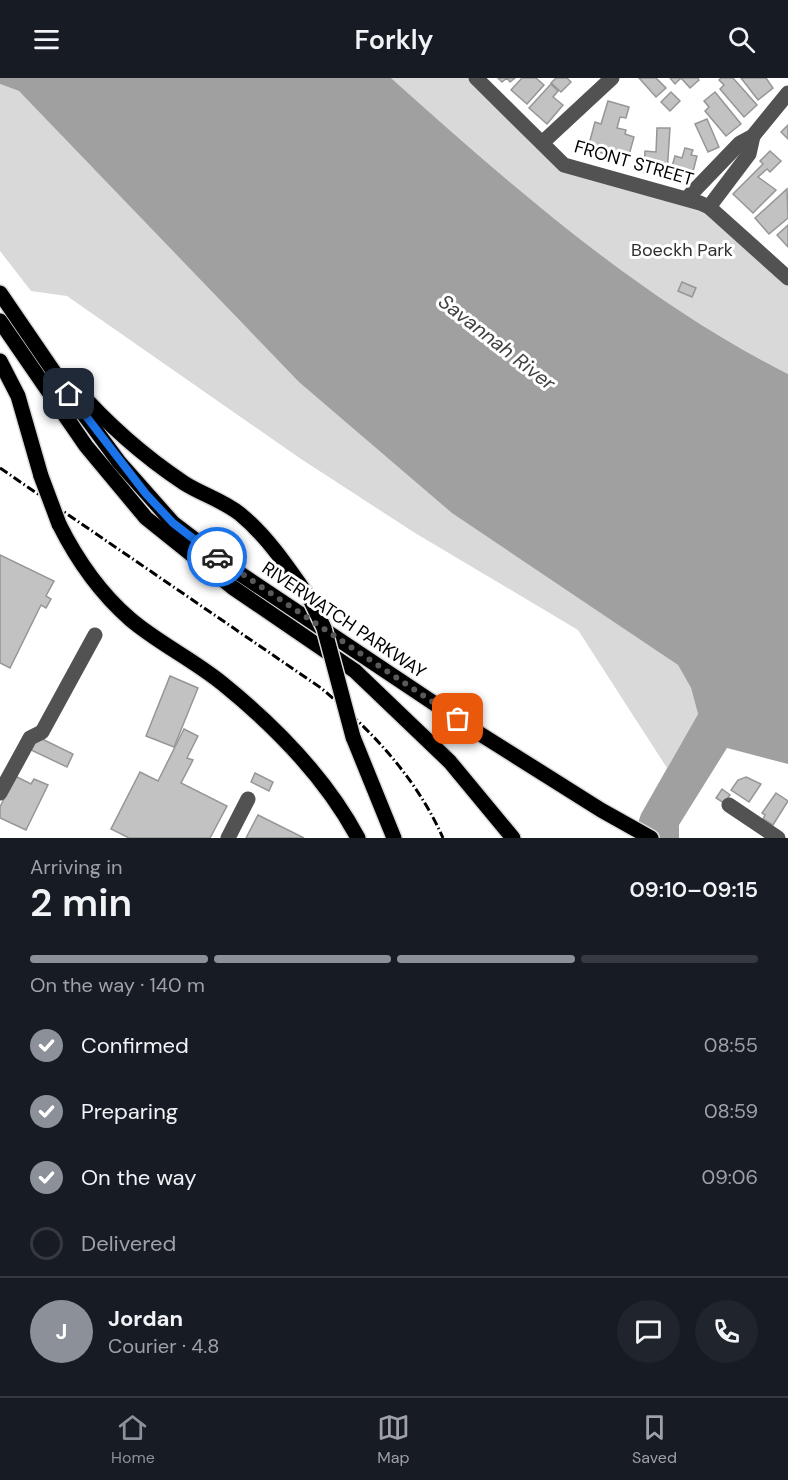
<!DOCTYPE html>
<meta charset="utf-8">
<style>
body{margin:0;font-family:"DM Sans",sans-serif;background:#20242c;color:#f1f3f6;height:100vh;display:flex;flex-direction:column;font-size:22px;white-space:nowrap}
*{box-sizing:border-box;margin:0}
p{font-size:20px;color:#9ea1a6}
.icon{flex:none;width:33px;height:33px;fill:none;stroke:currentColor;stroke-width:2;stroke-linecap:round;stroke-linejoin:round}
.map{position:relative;height:760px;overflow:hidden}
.side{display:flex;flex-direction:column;background:#171b24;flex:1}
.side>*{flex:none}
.pin{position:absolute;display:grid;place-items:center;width:51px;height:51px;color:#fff;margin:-26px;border-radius:12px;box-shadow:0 3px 9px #0006}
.courier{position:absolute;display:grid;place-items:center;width:60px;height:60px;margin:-30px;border:4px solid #1a73e8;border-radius:50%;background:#fff;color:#222;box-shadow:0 2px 8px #0007}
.head em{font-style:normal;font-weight:600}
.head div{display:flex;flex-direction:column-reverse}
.head{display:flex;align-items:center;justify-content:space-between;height:102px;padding:0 30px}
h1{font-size:39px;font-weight:600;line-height:45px}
.bar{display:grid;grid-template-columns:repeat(4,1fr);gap:9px 6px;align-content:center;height:72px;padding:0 30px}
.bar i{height:8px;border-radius:4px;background:#363941}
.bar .on{background:#8c9099}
.bar p{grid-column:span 4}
.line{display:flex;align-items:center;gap:15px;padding:0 30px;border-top:2px solid #363941}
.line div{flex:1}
.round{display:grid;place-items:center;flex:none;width:63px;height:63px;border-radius:32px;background:#20242c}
ol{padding:0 30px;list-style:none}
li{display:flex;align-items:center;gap:18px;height:66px}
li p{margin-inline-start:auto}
li .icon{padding:6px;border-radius:50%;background:#8c9099;color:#fff;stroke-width:4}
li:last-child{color:#9ea1a6}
li i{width:33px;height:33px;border:3px solid #363941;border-radius:50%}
header{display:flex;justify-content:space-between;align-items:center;height:78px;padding:0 30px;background:#171b24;font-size:27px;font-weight:600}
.dock{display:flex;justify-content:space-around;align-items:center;height:84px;border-top:2px solid #363941;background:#171b24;font-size:16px;color:#9ea1a6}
.dock a{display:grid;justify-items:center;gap:3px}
.dock .on{color:#8c9099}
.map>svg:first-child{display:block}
.green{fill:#d9d9d9}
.water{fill:#a0a0a0}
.building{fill:#c2c2c2;stroke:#969696;stroke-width:1.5}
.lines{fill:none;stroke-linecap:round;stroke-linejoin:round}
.major-casing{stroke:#dbdbdb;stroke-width:18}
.minor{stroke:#525252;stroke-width:15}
.major{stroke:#000;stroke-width:15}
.rail{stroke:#000;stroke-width:3;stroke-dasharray:9 3 1.5 3;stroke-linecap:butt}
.major-bridge-casing{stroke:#dbdbdb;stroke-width:18;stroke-linecap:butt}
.major-bridge{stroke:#000;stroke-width:15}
.done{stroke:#595959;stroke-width:6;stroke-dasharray:0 10.8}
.route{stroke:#1a73e8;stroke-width:8}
.labels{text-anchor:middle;stroke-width:6;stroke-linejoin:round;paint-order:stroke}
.street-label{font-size:18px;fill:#000;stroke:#fff}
.park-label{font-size:18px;fill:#303030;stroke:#fff}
.water-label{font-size:20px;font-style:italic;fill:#414141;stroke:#fff}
</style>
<header><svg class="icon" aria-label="menu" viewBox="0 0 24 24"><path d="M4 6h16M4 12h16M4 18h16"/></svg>Forkly<svg class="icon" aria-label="search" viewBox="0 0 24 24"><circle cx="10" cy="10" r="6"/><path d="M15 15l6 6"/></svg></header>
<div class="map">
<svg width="788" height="760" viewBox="0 0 788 760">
<rect width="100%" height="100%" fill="#fff"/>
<!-- green -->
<g class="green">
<path d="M391,0H476L564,87L688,119L788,200V296C640,221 514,110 391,0Z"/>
<polygon points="0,6 19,13 591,527 678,587 691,610 698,636 667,690 578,552 415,455 301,381 67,218 31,213 0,173"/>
</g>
<!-- water -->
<path class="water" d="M0,0H391C514,110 640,221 788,296V686L727,670L679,747V760H633L641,736L698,636L691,610L678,587L452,435L299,304L19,13L0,6Z"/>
<!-- building -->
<g class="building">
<polygon points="498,0 515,0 510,4 507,0 502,4"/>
<polygon points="522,0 536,0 544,7 527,26 511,12"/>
<polygon points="556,0 567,0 571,4 561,14 551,5"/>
<polygon points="639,0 656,0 666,10 656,19"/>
<polygon points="670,0 698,0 699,2 690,10 681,0 675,6"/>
<polygon points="721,0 733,0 757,27 744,39 720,11 724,7 719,2"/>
<polygon points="741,0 766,0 773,10 758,22"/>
<polygon points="551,6 558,13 553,19 563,27 547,46 529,30"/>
<polygon points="671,14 680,23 670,33 661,24"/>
<polygon points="715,14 741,46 726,58 705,33 709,29 704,23"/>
<polygon points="608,23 629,29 626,40 620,39 617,50 626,52 625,56 634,59 629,77 615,73 613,78 598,74 599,69 589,66 595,44 601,46"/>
<polygon points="707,41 719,69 708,74 695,46"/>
<polygon points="788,47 788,61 781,54"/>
<polygon points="657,50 670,50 667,96 644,95 645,73 656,74"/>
<polygon points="685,70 693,72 691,77 697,78 690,105 669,99 675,78 682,80"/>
<polygon points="770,73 781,83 770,94 767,91 758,99 776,112 753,135 733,116 763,86 760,83"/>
<polygon points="787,111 788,140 769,156 755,140"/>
<polygon points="788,147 788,169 777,157"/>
<polygon points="682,204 696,210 692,219 678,213"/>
<polygon points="0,477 54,503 46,518 51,521 46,530 41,527 10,590 0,585"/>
<polygon points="170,598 198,610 174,669 146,658"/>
<polygon points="184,651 198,658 187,680 193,682 181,705 227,728 210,760 129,760 111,751 140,694 158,703"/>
<polygon points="38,659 73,676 67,689 31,672"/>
<polygon points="255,695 273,704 269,713 251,704"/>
<polygon points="15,698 31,706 34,701 48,707 26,752 0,740 0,729"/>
<polygon points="746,699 761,706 749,724 731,712 738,702"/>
<polygon points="722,711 730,717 724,725 716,720"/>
<polygon points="776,715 788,723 773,747 763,741 765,737 762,735"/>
<polygon points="258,737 304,760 246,760"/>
</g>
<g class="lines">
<!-- major casing -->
<g class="major-casing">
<g id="major">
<polyline points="0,215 69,316 119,384 173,445 236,493 477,654 601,732 651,760"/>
<polyline points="0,243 86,368 146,440 232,509 355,593 450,684 513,760"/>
<polyline points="0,283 18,318 41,398"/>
<path d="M74,308C107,346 142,377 184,405C201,416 224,423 240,436C268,459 289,491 310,521"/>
<path d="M59,446C77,482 99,514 130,541C158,565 194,582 223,606C276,649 326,700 358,760"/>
<polyline points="353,659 394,760"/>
</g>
</g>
<!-- minor -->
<g class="minor">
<polyline points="476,0 564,87 700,125 709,129 788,200"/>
<polyline points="542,65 612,0"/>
<polyline points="688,119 740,65 753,58 788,15"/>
<polyline points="709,129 749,76 753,58"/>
<polyline points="0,715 30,660 42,654 95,557"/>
<polyline points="729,727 778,760"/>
<polyline points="228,760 248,721"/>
</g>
<!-- major -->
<use href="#major" class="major"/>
<!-- rail -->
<path class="rail" d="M0,390L321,610C371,652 416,699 443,760"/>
<!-- major-bridge casing -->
<g class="major-bridge-casing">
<g id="major-bridge">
<polyline points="41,398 59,446"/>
<polyline points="310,521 324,550 353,659"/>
</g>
</g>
<!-- major-bridge -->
<use href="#major-bridge" class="major-bridge"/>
</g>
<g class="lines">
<!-- done -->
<polyline class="done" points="217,479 458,641"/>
<!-- route -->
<polyline class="route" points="69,316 146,416 173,445 217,479"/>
</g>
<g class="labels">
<!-- street labels -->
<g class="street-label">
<text transform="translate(634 85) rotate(16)" y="6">FRONT STREET</text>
<text transform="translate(344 542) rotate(34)" y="6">RIVERWATCH PARKWAY</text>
</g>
<!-- park labels -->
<g class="park-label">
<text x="682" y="178">Boeckh Park</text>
</g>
<!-- water labels -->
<g class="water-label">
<text transform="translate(497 264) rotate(38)" y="7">Savannah River</text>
</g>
</g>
</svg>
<div class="pin" style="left:458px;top:641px;background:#ea580c"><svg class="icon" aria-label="bag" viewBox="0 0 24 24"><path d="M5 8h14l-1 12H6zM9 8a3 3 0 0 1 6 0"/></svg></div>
<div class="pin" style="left:69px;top:316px;background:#1f2937"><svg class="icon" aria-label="home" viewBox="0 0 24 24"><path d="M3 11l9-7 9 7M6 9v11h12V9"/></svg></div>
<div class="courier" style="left:217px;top:479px"><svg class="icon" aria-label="car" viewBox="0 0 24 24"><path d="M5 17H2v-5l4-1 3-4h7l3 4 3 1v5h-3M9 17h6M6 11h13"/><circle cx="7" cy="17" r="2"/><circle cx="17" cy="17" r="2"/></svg></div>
</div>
<section class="side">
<div class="head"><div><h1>2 min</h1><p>Arriving in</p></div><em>09:10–09:15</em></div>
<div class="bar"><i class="on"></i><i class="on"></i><i class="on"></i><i></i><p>On the way · 140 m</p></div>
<ol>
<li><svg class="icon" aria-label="check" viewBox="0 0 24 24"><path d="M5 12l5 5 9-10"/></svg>Confirmed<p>08:55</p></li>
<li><svg class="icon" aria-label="check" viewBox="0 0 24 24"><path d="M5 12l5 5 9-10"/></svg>Preparing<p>08:59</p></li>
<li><svg class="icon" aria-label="check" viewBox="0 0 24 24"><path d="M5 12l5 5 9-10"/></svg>On the way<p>09:06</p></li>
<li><i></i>Delivered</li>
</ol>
<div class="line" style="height:108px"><b class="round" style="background:#8c9099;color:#fff">J</b><div><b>Jordan</b><p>Courier · 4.8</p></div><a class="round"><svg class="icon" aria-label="chat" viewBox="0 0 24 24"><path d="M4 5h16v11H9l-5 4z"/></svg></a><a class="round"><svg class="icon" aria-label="phone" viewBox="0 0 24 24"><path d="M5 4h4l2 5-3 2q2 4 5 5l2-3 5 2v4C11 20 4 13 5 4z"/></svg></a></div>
</section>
<nav class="dock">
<a class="on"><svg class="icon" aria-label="home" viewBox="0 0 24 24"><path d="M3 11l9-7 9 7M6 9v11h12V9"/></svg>Home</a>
<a><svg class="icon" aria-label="map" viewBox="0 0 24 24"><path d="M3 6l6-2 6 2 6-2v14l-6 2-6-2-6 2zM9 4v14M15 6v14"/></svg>Map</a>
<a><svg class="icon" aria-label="saved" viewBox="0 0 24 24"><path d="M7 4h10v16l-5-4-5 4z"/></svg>Saved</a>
</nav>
